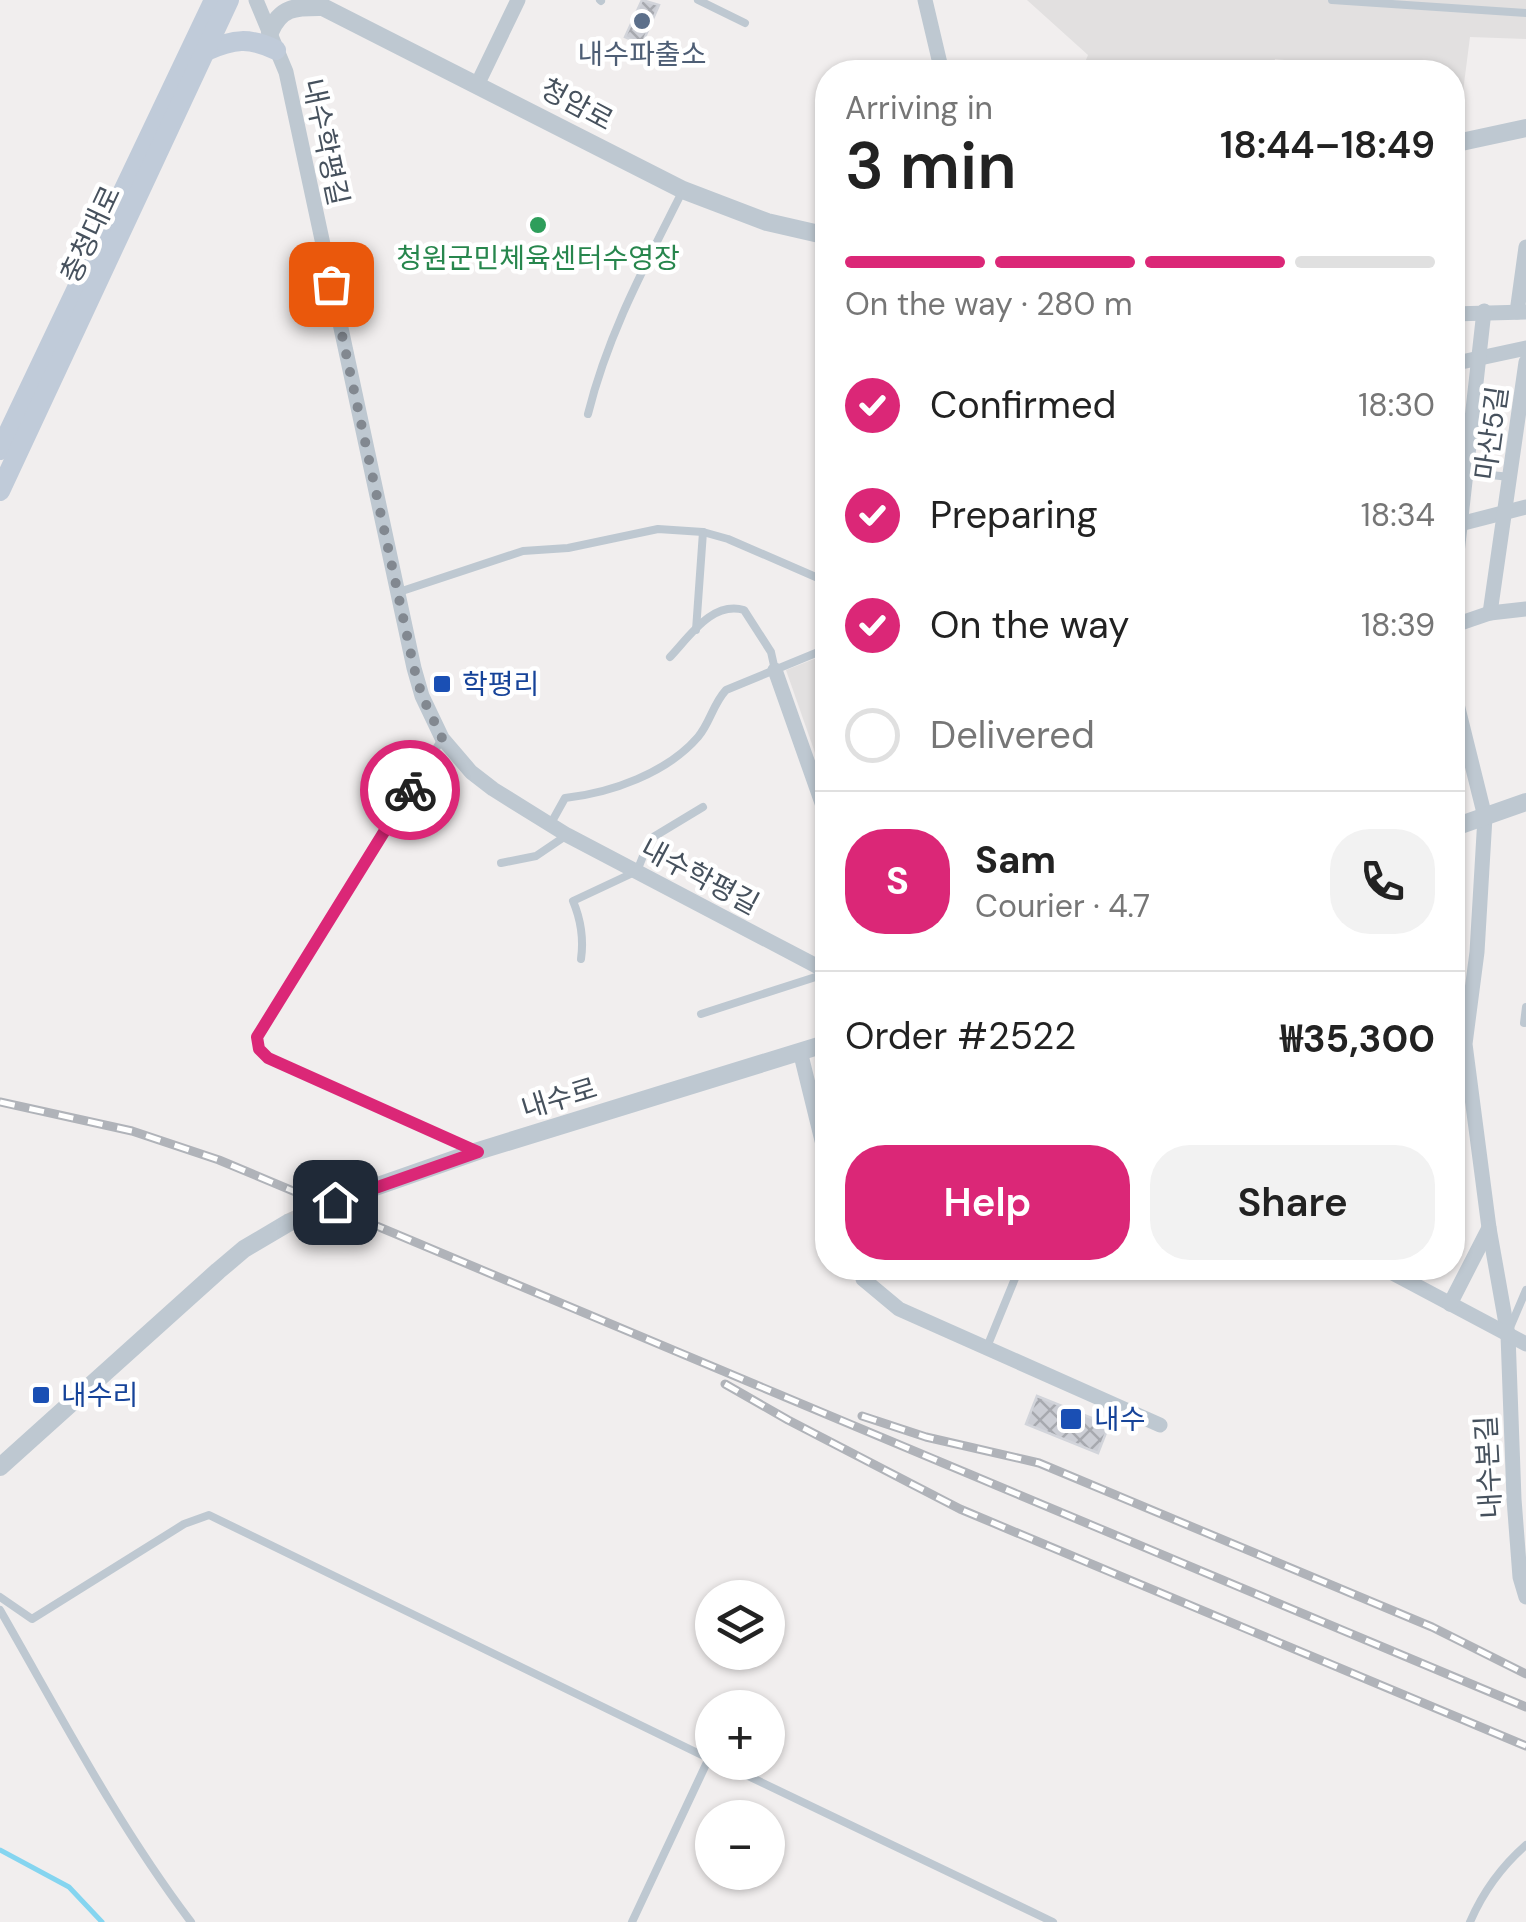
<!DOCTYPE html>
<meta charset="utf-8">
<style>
body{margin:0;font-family:"DM Sans","Noto Sans KR",sans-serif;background:#f2f2f2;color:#222;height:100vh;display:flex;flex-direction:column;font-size:38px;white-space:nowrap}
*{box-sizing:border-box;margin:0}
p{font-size:32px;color:#767676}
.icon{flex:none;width:55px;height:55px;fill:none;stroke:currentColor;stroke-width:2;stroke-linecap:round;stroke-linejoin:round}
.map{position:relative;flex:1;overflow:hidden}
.drawer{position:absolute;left:815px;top:60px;width:650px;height:1220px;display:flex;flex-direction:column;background:#fff;border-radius:40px;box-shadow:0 2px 8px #0004}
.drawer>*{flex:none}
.buttons{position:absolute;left:695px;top:1580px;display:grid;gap:20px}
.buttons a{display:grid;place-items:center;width:90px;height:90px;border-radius:50%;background:#fff;box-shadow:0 2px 8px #0004;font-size:50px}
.pin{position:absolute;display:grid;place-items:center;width:85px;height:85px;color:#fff;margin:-42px;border-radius:20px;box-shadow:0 5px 15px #0006}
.courier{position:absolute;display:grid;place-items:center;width:100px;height:100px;margin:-50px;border:8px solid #db2777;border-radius:50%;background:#fff;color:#222;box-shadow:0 2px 12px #0007}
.overview em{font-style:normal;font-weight:600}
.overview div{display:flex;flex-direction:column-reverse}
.overview{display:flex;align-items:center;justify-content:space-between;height:170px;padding:0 30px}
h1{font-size:65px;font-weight:600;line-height:75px}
.bar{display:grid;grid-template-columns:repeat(4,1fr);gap:15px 10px;align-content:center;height:120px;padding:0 30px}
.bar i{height:12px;border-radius:8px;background:#e0e0e0}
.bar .selected{background:#db2777}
.bar p{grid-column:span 4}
.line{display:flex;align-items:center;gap:25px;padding:0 30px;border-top:2px solid #e0e0e0}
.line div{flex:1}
.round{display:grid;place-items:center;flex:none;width:105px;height:105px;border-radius:40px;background:#f2f2f2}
ol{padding:0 30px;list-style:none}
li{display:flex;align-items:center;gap:30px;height:110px}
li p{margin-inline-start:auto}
li .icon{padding:10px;border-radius:50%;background:#db2777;color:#fff;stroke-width:4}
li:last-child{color:#767676}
li i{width:55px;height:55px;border:5px solid #e0e0e0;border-radius:50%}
.cta{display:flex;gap:20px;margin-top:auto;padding:20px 30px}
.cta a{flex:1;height:115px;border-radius:40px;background:#db2777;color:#fff;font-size:40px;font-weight:600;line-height:115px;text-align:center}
.cta a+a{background:#f2f2f2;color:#222}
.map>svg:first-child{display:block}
.education{fill:#e2e0e0}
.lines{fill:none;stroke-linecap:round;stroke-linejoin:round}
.stream{stroke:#85d5f0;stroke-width:5}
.building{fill:url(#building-cross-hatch);stroke:#d2d4da;stroke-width:2.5}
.tertiary-tunnel{stroke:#c6c7ca;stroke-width:18;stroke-dasharray:18 9;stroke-linecap:butt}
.service{stroke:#bec8d1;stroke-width:8}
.minor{stroke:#bec8d1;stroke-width:15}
.tertiary{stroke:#bec8d1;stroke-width:18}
.secondary{stroke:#c0cbd9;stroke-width:20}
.rail-casing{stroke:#b0b3b9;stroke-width:9}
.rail{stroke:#fff;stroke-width:5;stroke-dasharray:15;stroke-linecap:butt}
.done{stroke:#828890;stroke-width:10;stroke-dasharray:0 18}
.route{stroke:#db2777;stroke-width:12}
.service-dot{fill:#5c6f8a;stroke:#fff;stroke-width:4}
.leisure-dot{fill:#2e9e5b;stroke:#fff;stroke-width:4}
.transit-dot{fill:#1a4fb4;stroke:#fff;stroke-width:4}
.labels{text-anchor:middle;stroke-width:9;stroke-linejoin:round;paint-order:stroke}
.service-label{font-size:28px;fill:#4e5e75;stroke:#fff}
.street-label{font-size:28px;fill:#46515d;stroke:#fff}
.leisure-label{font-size:28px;fill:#27864d;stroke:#fff}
.transit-label{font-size:28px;fill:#164399;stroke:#fff;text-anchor:start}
</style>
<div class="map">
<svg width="1526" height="1922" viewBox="0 0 1526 1922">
<defs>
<pattern id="building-cross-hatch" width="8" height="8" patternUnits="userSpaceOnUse" patternTransform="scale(2.5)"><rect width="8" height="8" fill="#cbcdd4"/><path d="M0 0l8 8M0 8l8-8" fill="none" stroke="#a7a9af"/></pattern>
</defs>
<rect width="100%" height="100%" fill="#f1eeee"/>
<!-- education -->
<g class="education">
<polygon points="1027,0 1526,0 1526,39 1470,37 1460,115 1453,117 1452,72 1377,72 1377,70 1275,59 1273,72 1081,72 1088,55"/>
<polygon points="827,654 827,787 786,670"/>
</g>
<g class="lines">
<!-- stream -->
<polyline class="stream" points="0,1850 69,1887 102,1922"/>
</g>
<!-- building -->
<g class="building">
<polygon points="642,0 659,5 642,44 625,37"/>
<polygon points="1037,1396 1109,1425 1098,1453 1026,1424"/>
</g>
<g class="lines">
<!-- tertiary-tunnel -->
<polyline class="tertiary-tunnel" points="288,1223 335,1201"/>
<!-- service -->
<g class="service">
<polyline points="600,0 601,1"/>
<polyline points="698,0 745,23"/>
<polyline points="1332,0 1526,13"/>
<path d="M588,414C608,333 646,264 683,190"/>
<polyline points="1452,471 1510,477"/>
<polyline points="399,592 523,551 568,548 658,529 703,532 728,539 818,578 828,585"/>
<polyline points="696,630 703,532"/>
<path d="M670,657C690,636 712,601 744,610L771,652L775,670"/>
<polyline points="442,739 257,1037 259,1049 268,1058 474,1150"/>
<path d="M550,825L565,798C611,793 667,773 698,737C710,723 713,704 726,690L828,648"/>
<polyline points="501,863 536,856 567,835"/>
<path d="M581,959C584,938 581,920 573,901L637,871L650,839L703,807"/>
<polyline points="701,1014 828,973"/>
<polyline points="1524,1023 1526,1007"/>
<polyline points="1509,1330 1526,1290"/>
<polyline points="987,1347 1016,1276 1016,1268"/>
<polyline points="0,1597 32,1619 184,1524 209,1515 712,1760"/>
<path d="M0,1610C61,1716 117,1824 191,1922"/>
<polyline points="719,1762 1053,1922"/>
<polyline points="632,1922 709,1758"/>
<path d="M1470,1922C1483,1892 1502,1866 1526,1845"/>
</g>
<!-- minor -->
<g class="minor">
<polyline points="256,0 286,72 414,668 422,696 442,738 471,772 493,789 567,835 828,972"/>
<polyline points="925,0 942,72"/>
<polyline points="478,83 518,0"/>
<polyline points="1517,312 1526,247"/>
<polyline points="1452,314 1526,312"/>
<polyline points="1452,364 1526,348"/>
<polyline points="1452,526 1526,507"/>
<polyline points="1452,598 1484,311"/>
<polyline points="1490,613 1526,362"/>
<polyline points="1452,626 1490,613 1526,609"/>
<polyline points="775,670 828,820"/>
<polyline points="1452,684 1485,817 1477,952 1465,1044 1489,1228 1508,1335 1514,1499 1520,1577 1526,1597"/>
<polyline points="800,1051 828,1165"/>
<polyline points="869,1268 863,1279 899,1309 1160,1425"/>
<polyline points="1383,1268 1526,1344"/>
<polyline points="1450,1304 1489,1228"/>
</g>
<!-- tertiary -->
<g class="tertiary">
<polyline points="309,0 683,190 767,222 828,236"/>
<path d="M270,32C281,6 296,7 322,7"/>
<polyline points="1452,144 1526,128"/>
<polyline points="1452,828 1526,802"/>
<polyline points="335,1201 478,1151 828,1043"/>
<polyline points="0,1467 218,1271 244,1249 288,1223"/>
</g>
<!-- secondary -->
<g class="secondary">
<path d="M206,51C234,39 249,37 276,50"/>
<polyline points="0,450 214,0"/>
<polyline points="0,491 229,0"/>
</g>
<!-- rail casing -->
<g class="rail-casing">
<g id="rail">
<polyline points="0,1102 132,1131 219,1160 1526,1707"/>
<polyline points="725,1384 788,1420 960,1509 1526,1746"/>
<polyline points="862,1416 926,1437 1039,1463 1432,1627 1526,1674"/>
</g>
</g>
<!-- rail -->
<use href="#rail" class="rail"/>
</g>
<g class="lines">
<!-- done -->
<polyline class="done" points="331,284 414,668 422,696 442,738 410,790"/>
<!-- route -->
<polyline class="route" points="335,1202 478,1152 268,1058 259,1049 257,1037 410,790"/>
</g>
<!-- markers -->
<circle class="service-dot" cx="642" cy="21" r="10"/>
<circle class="leisure-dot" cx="538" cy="225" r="10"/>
<g class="transit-dot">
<rect x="432" y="674" width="20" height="20" rx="5"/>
<rect x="31" y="1385" width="20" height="20" rx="5"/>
<rect x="1059" y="1407" width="24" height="24" rx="5"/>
</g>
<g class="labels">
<!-- service labels -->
<g class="service-label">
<text x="642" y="64">내수파출소</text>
</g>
<!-- street labels -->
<g class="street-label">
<text transform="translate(577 104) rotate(28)" y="10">청암로</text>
<text transform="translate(326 142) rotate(78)" y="10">내수학평길</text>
<text transform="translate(90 234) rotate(-65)" y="10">충청대로</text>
<text transform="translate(1491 433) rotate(-82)" y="10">마산5길</text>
<text transform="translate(700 876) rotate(28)" y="10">내수학평길</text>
<text transform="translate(559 1098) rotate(-17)" y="10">내수로</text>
<text transform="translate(1488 1467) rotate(-93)" y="10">내수본길</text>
</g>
<!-- leisure labels -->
<g class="leisure-label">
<text x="538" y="268">청원군민체육센터수영장</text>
</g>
<!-- transit labels -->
<g class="transit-label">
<text x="462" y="694">학평리</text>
<text x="61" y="1405">내수리</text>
<text x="1094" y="1429">내수</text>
</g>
</g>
</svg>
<div class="buttons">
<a><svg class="icon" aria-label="layers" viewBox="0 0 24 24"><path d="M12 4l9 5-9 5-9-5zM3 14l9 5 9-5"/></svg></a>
<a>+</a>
<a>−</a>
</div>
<div class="pin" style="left:331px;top:284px;background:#ea580c"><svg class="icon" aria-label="bag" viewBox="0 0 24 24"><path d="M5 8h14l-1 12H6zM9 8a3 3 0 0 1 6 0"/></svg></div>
<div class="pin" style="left:335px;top:1202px;background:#1f2937"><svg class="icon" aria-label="home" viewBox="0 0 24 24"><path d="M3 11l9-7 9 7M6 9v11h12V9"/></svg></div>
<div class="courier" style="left:410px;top:790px"><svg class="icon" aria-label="bike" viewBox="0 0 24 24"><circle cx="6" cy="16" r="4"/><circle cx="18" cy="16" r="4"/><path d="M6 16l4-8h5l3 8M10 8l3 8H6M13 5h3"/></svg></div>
<section class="drawer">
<div class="overview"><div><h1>3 min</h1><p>Arriving in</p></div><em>18:44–18:49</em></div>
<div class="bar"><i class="selected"></i><i class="selected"></i><i class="selected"></i><i></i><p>On the way · 280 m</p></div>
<ol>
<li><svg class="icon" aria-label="check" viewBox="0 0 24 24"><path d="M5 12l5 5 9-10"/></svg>Confirmed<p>18:30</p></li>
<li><svg class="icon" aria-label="check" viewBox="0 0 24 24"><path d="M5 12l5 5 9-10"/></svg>Preparing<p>18:34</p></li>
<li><svg class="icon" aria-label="check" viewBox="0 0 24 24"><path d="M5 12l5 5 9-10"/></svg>On the way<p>18:39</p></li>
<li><i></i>Delivered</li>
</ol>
<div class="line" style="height:180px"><b class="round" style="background:#db2777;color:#fff">S</b><div><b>Sam</b><p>Courier · 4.7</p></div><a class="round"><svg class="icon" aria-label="phone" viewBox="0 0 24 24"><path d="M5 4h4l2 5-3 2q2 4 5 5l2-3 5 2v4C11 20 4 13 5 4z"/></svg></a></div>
<div class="line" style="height:130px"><div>Order #2522</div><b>₩35,300</b></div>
<div class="cta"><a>Help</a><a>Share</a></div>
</section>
</div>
